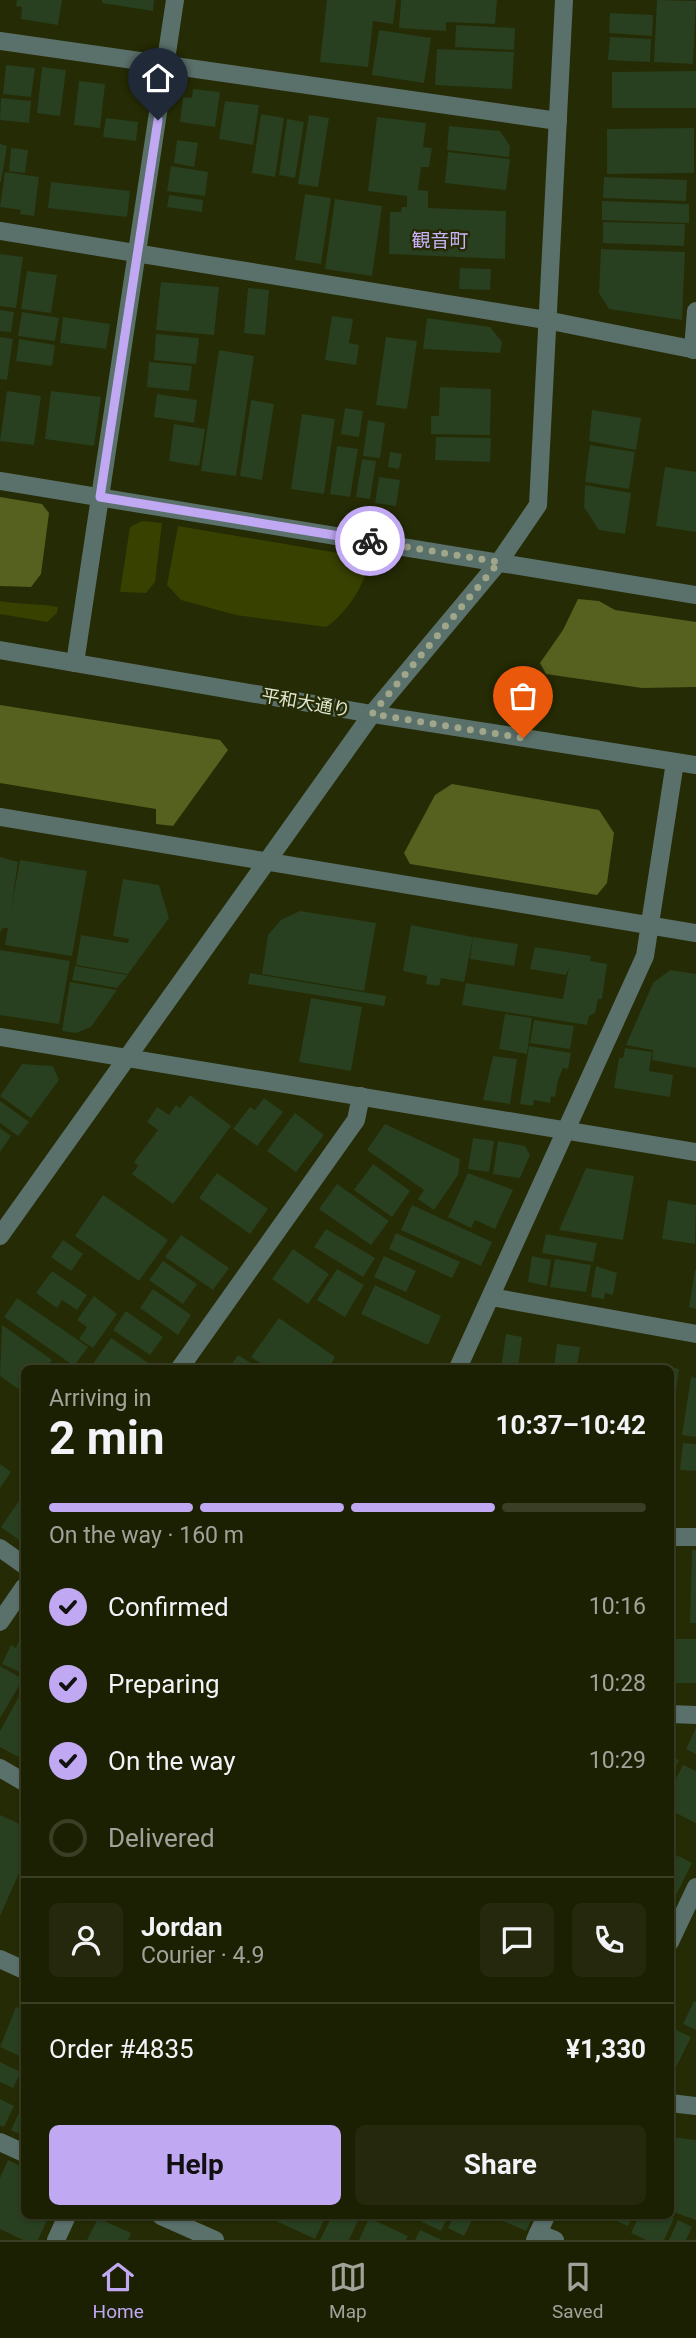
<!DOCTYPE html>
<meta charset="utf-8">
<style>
body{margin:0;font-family:Roboto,"Noto Sans JP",sans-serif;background:#25280d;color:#f1f3f6;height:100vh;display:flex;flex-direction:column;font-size:26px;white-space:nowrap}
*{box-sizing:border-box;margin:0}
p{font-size:23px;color:#a0a39a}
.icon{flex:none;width:38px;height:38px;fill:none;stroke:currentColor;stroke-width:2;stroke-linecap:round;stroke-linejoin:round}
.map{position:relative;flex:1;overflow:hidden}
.details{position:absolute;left:21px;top:1365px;width:653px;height:854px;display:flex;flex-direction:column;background:#1c2003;border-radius:10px;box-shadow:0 2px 5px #0004,0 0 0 2px #3a3e25}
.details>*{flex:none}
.pin{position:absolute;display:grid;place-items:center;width:60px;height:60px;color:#fff;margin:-72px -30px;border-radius:50% 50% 50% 0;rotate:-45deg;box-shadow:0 0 7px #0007}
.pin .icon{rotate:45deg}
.courier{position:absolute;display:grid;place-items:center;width:70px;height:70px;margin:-35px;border:5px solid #c0a8f3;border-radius:50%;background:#fff;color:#222;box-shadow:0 2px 9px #0007}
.overview em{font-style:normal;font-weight:700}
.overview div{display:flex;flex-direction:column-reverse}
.overview{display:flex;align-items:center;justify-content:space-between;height:119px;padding:0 28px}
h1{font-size:46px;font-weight:700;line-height:52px}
.bar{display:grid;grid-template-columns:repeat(4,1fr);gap:10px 7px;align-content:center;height:84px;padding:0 28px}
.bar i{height:9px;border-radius:5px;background:#3a3e25}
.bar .selected{background:#c0a8f3}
.bar p{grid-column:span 4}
.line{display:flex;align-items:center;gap:18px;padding:0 28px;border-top:2px solid #3a3e25}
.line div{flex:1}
.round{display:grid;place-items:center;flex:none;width:74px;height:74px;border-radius:10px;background:#25280d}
ol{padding:0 28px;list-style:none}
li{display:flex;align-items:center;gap:21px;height:77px}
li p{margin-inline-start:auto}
li .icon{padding:7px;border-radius:50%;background:#c0a8f3;color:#111;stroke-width:4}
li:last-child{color:#a0a39a}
li i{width:38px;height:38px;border:4px solid #3a3e25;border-radius:50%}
.cta{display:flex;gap:14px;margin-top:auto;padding:14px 28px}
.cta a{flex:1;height:80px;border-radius:10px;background:#c0a8f3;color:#111;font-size:28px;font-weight:700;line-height:80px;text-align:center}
.cta a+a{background:#25280d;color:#f1f3f6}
.tab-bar{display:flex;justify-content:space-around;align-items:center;height:98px;border-top:2px solid #3a3e25;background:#1c2003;font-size:19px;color:#a0a39a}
.tab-bar a{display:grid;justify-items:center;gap:4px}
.tab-bar .selected{color:#c0a8f3}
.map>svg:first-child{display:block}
.green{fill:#384100}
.forest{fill:#56611f}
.building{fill:#283f20}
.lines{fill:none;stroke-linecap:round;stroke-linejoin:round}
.minor{stroke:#5a706a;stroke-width:18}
.done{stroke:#a0a68a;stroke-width:7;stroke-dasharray:0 12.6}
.route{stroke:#c0a8f3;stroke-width:9}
.labels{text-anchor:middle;stroke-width:5;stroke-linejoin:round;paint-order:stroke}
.street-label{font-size:18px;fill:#e2e8d2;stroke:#252b04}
.neighbourhood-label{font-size:19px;fill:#c8b2f8;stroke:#252b04}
</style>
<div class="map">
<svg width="696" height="2240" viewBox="0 0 696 2240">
<rect width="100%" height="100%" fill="#252b04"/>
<!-- green -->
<g class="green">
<polygon points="142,521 162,523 155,582 146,593 120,592 130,527"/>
<path d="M178,526L368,558C369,581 345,615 326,627L236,615L181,600L167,585Z"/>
<path d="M0,601C19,605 39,603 58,607L57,613L47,622L0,614Z"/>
</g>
<!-- forest -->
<g class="forest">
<polygon points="0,497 42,504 49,513 41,574 31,587 0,586"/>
<polygon points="578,599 599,601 615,610 696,622 696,687 642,688 546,674 540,663 563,630"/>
<polygon points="0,705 220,740 228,750 173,826 156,824 156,809 0,783"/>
<polygon points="452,784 599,810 614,833 607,883 597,895 410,864 404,853 435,795"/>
</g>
<!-- building -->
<g class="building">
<polygon points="17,0 62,0 58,25 21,19 22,7 16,6"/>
<polygon points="102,0 154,0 153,11 102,3"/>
<polygon points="327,0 396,0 393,24 373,21 368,67 320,62"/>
<polygon points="401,0 497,0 495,24 446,22 446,31 399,28"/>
<polygon points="657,0 696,1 693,64 654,62"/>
<polygon points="610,13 653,15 652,36 609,33"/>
<polygon points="456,25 515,28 514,50 455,47"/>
<polygon points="379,30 431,38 424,83 372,75"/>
<polygon points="610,37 651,39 650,62 608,60"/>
<polygon points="437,49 514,52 512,89 435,85"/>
<polygon points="6,65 35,68 31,97 3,94"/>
<polygon points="42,67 66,70 60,116 37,113"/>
<polygon points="696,71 696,108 612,108 612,72"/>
<polygon points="79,81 105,84 100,128 74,125"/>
<polygon points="193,89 220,92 215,127 180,122 183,97 192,98"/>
<polygon points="1,98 31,101 29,123 0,120"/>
<polygon points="225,101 259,105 253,145 219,139"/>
<polygon points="261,114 284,118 275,177 252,173"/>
<polygon points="309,115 329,118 318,187 298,184"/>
<polygon points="377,117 426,123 423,147 432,148 429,167 421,167 418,190 428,191 428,208 506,211 505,259 389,254 390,212 401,212 402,207 407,207 407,196 368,191"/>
<polygon points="106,118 138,122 136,141 103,137"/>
<polygon points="287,119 304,122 295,178 279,175"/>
<polygon points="449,126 500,131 510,146 509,157 447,150"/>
<polygon points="694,128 694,173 607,174 607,129"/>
<polygon points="177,140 198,143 194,167 174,163"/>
<polygon points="0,144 7,146 1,182 0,182"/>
<polygon points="11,148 28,150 25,173 9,171"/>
<polygon points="448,152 510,159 506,190 445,183"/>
<polygon points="171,166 208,172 205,196 167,191"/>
<polygon points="5,172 39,177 34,216 20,214 21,210 0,207"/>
<polygon points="604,177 687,180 686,201 603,198"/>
<polygon points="51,182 130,191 127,217 48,208"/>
<polygon points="305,194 331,198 321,264 295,260"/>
<polygon points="169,195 203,200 202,212 167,207"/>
<polygon points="335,199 382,206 372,276 325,269"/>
<polygon points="602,201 689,204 689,223 602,220"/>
<polygon points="603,222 685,224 684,246 603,243"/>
<polygon points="601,249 685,252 682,320 609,309 599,293"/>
<polygon points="0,254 23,257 16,308 0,306"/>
<polygon points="460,268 491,269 490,290 459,289"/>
<polygon points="27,271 57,275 51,313 21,309"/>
<polygon points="161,282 219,287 214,335 156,330"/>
<polygon points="248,288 269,290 265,335 244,333"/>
<polygon points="0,310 14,312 11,332 0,331"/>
<polygon points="22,312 59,318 55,341 18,336"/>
<polygon points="332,316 353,319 349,343 359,345 356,365 325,360"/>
<polygon points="63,317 110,324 106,349 60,343"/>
<polygon points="427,318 490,327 502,342 500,353 423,349"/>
<polygon points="156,334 199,338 196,364 154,360"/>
<polygon points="0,337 13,339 7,380 0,379"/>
<polygon points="386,337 417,341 407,409 376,405"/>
<polygon points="19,339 55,345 52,366 16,361"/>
<polygon points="219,350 254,356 236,476 201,471"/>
<polygon points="149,362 192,366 189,391 147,387"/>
<polygon points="440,387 491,389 490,435 431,434 431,416 439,416"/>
<polygon points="7,391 41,396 34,445 0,441"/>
<polygon points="51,391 101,397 94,446 45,439"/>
<polygon points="157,394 197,400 194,423 154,417"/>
<polygon points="251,400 274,404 262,480 240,476"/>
<polygon points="345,408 363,411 359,437 341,434"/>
<polygon points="592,410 641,418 636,450 589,441"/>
<polygon points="302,414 335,419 324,494 291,489"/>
<polygon points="368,420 385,423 380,458 363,456"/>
<polygon points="174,424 205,429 199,466 169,461"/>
<polygon points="436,437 491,438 490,462 435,460"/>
<polygon points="590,445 635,452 629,489 585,482"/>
<polygon points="337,446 358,449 350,497 330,494"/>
<polygon points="390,452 402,454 399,469 388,467"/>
<polygon points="362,459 376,461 370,499 356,497"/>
<polygon points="665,467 696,472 696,532 656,526"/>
<polygon points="379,477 400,480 396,506 375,503"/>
<polygon points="585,485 631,493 625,534 599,530 584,507"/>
<polygon points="0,857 18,862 11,910 20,860 87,871 72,956 5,945 8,928 3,928 0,932"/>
<polygon points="123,879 159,885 169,918 128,974 76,965 81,935 128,943 129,939 113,936"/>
<polygon points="300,911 376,923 364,991 262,974 268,935 281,920"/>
<polygon points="411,925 473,937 464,982 441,978 439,986 426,984 427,976 403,971"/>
<polygon points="473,937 518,944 514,966 470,959"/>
<polygon points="535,947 591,956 590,961 607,964 602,999 598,999 595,1013 589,1016 587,1025 462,1005 466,983 563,999 569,967 566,975 530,969"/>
<polygon points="0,950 70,961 59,1024 0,1015"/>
<polygon points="75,966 128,975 117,988 72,980"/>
<polygon points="670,970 696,974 696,1068 652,1060 653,1050 626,1045 653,983"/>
<polygon points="250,973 386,996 384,1006 248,984"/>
<polygon points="70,982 117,990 91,1027 76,1033 62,1031"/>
<polygon points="311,998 362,1007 351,1071 299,1062"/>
<polygon points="505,1014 532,1018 527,1054 499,1049"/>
<polygon points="534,1020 574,1026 570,1049 530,1043"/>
<polygon points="529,1046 571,1053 568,1069 563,1068 558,1080 555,1097 551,1096 550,1103 534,1100 533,1106 520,1104"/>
<polygon points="625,1048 652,1052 649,1071 673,1075 670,1097 614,1088 619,1058 623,1058"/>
<polygon points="493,1056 517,1059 510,1104 483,1100"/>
<polygon points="22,1064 53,1066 59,1080 31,1118 0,1096"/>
<polygon points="190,1095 231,1126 173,1204 132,1174 138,1166 134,1162 158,1130 147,1122 157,1107 169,1115 176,1105 180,1108"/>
<polygon points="264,1098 283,1112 257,1146 233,1129 250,1107 255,1110"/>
<polygon points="0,1101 29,1122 18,1136 0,1123"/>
<polygon points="295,1113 324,1135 296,1172 267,1151"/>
<polygon points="385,1124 460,1159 458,1175 434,1210 418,1199 424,1190 367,1150"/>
<polygon points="0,1128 11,1136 0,1152"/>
<polygon points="473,1138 494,1141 489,1172 468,1169"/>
<polygon points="498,1141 525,1146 530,1155 520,1178 493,1174"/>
<polygon points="373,1164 410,1191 392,1217 354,1190"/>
<polygon points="586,1168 634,1176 623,1240 559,1230"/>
<polygon points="217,1173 268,1209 250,1234 199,1198"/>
<polygon points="468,1173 513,1190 495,1229 475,1220 471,1228 448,1217"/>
<polygon points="337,1184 389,1221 371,1245 319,1209"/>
<polygon points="103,1195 168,1240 139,1281 75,1236"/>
<polygon points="668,1200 696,1205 695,1244 662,1239"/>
<polygon points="412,1205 492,1242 481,1266 401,1230"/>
<polygon points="326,1229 375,1258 363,1277 314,1247"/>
<polygon points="396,1233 460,1262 452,1278 389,1249"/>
<polygon points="546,1234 597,1243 593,1262 542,1253"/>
<polygon points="181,1235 229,1268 213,1290 165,1257"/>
<polygon points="63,1240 83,1254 71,1271 51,1257"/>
<polygon points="293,1249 329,1274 308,1304 272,1279"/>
<polygon points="384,1256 416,1271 406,1292 374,1277"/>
<polygon points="532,1256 551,1260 547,1286 528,1282"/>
<polygon points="555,1259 591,1265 586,1292 550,1287"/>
<polygon points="163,1261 197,1284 183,1304 149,1280"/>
<polygon points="596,1266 617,1273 613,1295 605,1293 604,1299 591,1297"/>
<polygon points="337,1269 364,1285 345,1317 317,1300"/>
<polygon points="695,1270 696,1270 696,1309 689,1307"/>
<polygon points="52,1271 87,1295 77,1310 62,1300 57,1308 36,1293"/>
<polygon points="375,1285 441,1316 428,1345 361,1314"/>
<polygon points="153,1289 191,1315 178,1335 140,1308"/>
<polygon points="94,1296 117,1314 93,1348 79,1339 87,1327 77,1320"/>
<polygon points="17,1298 88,1347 74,1366 4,1317"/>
<polygon points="126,1311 163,1337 150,1355 113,1330"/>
<polygon points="279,1318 335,1357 329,1368 268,1368 251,1357"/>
<polygon points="2,1325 52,1360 46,1368 24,1368 24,1393 0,1376"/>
<polygon points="506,1334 522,1337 518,1368 501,1368"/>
<polygon points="111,1338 156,1368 90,1368"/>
<polygon points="557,1344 580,1347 577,1366 584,1368 554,1368"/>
<polygon points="238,1355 259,1368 229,1368"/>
<polygon points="670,1367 679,1369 676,1392 670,1391"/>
<polygon points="691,1377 696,1378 696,1437 682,1435"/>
<polygon points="670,1398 676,1398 672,1424 670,1424"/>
<polygon points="683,1443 696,1444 696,1471 680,1470"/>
<polygon points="0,1464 11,1472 0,1488"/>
<polygon points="24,1494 24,1540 19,1540 1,1527"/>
<polygon points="692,1550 696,1550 696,1623 690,1623"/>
<polygon points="24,1629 24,1674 2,1664 11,1645 16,1648"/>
<rect x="670" y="1639" width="26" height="44"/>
<polygon points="0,1666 23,1679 0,1718"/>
<polygon points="22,1691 24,1693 24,1760 0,1747 0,1731"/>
<polygon points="696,1728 696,1754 686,1749"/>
<polygon points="670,1756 679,1760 670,1779"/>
<polygon points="683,1765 696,1771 696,1823 670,1810 670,1790"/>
<polygon points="0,1815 24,1826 24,1862 0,1916"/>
<polygon points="670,1852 692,1863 676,1895 670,1892"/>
<polygon points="694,2001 696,2002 696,2030 683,2024"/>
<polygon points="16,2007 24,2010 24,2058 0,2047"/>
<polygon points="670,2027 691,2037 675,2069 670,2067"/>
<polygon points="0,2062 21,2072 13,2088 0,2082"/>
<polygon points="0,2099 14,2106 4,2127 0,2125"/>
<polygon points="24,2102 24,2136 11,2130"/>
<polygon points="670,2137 696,2140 696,2220 670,2211"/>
<polygon points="8,2160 24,2168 24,2216 49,2216 38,2240 23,2240 0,2229 0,2178"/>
<polygon points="265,2216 326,2216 315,2239"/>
<polygon points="332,2216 360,2216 349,2240 320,2240"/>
<polygon points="420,2216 448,2216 441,2231 418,2220"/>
<polygon points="454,2216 474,2216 464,2236 448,2228"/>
<polygon points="492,2216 533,2216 526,2231"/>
<polygon points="605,2216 633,2216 628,2226"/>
<polygon points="639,2216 667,2216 674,2218 664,2240 646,2240 631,2233"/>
<polygon points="98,2218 131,2233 128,2240 87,2240"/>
<polygon points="369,2218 408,2236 406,2240 359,2240"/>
<polygon points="678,2220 692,2227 686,2240 669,2240"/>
<polygon points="420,2230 442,2240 415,2240"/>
</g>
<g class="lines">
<!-- minor -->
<g class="minor">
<polyline points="0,41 558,121"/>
<polyline points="0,231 546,320 696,350"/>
<polyline points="693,350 696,311"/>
<polyline points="0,481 696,595"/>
<polyline points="0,650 372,714 696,765"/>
<polyline points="75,663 175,0"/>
<polyline points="0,817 696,933"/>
<polyline points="0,1037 696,1152"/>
<polyline points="0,1236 372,714 499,562 538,505 564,0"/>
<polyline points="491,1297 696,1334"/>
<polyline points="180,1368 356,1120 361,1096"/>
<polyline points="458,1368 645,956 675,762"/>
<polyline points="670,1537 696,1537"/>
<polyline points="0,1548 24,1565"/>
<polyline points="0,1622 24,1587"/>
<polyline points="670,1714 696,1715"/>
<polyline points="0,1768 24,1782"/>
<polyline points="670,1942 696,1887"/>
<polyline points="0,1959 24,1970"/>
<polyline points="670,2103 696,2106"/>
<polyline points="0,2142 24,2153"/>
<polyline points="161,2216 215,2240"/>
<polyline points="538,2233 555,2240"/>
<polyline points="56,2240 67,2216"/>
<polyline points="535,2240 546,2216"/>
</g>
</g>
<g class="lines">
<!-- done -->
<polyline class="done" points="370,541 499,562 372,714 523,738"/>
<!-- route -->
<polyline class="route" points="158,120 100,497 370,541"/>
</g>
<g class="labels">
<!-- street labels -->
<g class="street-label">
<text transform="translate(306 703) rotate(10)" y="6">平和大通り</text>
</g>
<!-- neighbourhood labels -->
<g class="neighbourhood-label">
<text x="440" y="247">観音町</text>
</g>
</g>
</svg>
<div class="pin" style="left:523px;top:738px;background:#ea580c"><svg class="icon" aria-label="bag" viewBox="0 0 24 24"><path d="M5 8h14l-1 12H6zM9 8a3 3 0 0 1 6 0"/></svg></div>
<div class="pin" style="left:158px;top:120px;background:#1f2937"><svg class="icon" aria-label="home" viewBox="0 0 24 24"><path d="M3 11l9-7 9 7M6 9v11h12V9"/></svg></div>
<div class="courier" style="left:370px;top:541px"><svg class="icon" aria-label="bike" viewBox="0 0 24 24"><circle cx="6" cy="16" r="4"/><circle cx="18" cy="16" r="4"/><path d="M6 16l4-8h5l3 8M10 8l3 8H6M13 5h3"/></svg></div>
<section class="details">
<div class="overview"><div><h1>2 min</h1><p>Arriving in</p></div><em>10:37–10:42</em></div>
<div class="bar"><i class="selected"></i><i class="selected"></i><i class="selected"></i><i></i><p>On the way · 160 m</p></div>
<ol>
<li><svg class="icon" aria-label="check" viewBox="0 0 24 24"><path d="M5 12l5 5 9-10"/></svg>Confirmed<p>10:16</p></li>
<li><svg class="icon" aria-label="check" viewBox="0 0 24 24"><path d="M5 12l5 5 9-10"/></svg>Preparing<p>10:28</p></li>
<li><svg class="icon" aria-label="check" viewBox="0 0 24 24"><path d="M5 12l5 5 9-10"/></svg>On the way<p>10:29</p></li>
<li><i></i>Delivered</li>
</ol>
<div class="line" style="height:126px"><a class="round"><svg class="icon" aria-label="person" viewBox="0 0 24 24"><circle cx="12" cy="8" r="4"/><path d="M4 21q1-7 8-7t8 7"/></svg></a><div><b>Jordan</b><p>Courier · 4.9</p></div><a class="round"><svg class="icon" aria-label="chat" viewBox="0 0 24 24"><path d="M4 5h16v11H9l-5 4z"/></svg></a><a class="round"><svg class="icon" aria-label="phone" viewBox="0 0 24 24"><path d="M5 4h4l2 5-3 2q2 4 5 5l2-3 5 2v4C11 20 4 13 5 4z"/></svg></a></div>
<div class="line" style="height:91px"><div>Order #4835</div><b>¥1,330</b></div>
<div class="cta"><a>Help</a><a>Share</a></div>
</section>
</div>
<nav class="tab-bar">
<a class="selected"><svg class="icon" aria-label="home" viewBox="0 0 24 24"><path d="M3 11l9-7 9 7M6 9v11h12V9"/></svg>Home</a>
<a><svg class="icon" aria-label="map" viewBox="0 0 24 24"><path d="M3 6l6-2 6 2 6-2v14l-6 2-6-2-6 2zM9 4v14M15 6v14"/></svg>Map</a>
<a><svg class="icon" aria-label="saved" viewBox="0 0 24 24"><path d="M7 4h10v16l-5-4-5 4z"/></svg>Saved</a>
</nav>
